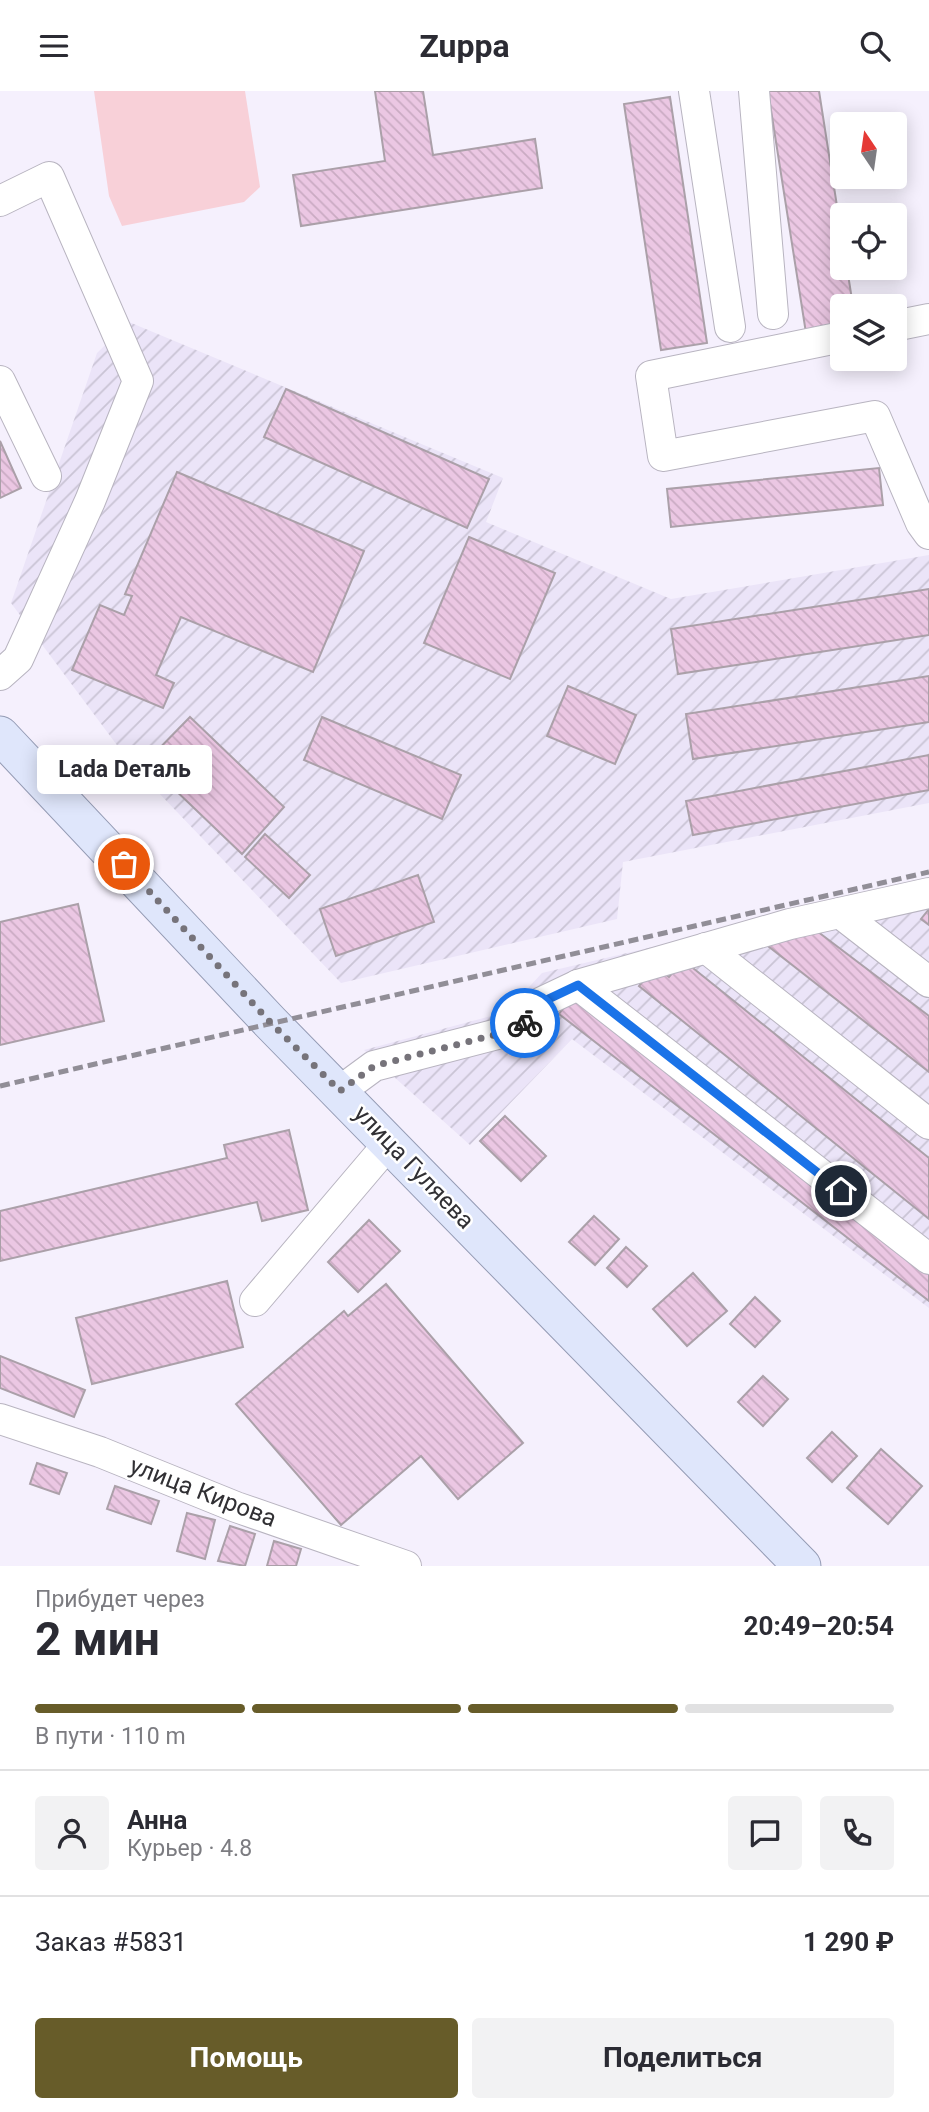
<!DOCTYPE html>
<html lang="ru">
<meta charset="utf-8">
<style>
body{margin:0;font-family:Roboto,sans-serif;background:#f2f2f3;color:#2b2b33;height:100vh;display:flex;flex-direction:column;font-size:26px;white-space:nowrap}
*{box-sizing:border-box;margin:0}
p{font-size:23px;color:#7c7c81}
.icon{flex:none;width:38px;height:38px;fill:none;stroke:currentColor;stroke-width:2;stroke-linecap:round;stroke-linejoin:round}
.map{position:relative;height:1475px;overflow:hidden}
.panel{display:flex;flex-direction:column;background:#fff;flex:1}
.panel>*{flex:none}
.needle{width:46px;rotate:347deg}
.tools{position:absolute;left:830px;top:21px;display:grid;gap:14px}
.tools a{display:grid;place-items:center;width:77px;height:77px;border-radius:7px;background:#fff;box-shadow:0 4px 18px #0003;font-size:35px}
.pin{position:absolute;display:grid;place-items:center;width:60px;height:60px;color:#fff;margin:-30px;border:4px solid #fff;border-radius:50%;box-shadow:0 2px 7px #0007}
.courier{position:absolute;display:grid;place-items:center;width:70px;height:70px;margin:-35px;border:5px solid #1a73e8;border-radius:50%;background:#fff;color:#222;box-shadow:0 2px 9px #0007}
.bubble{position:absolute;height:49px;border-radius:7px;background:#fff;box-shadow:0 4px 18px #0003;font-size:23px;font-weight:700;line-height:49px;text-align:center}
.headline em{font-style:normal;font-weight:700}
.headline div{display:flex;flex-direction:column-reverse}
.headline{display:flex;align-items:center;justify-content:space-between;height:119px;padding:0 35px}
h1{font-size:46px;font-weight:700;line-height:52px}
.bar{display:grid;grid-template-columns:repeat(4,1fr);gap:10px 7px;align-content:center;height:84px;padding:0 35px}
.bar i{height:9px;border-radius:5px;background:#e1e1e2}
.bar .selected{background:#675c29}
.bar p{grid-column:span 4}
.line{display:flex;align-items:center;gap:18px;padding:0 35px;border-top:2px solid #e1e1e2}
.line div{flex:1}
.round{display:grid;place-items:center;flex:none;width:74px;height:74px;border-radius:7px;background:#f2f2f3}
.button{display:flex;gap:14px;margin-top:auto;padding:14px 35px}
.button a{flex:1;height:80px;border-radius:7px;background:#675c29;color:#fff;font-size:28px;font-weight:700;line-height:80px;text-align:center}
.button a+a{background:#f2f2f3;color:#2b2b33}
header{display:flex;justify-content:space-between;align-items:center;height:91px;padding:0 35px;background:#fff;font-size:32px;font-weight:700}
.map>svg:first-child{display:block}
.industrial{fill:url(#industrial-furrows)}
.garden{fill:#f8d0d8}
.building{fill:url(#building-back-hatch);stroke:#aba0a9;stroke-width:2}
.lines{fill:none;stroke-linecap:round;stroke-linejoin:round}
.minor-casing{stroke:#b8b4c0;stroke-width:32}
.major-casing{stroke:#949bb4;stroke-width:39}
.minor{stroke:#fff;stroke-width:30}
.major{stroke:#dfe6fb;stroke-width:37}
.rail{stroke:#918e97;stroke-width:5;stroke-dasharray:10 5;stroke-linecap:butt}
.done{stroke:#76737a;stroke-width:7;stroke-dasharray:0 12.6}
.route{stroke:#1a73e8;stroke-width:9}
.labels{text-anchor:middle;stroke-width:5;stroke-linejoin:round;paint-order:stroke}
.street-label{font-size:24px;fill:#313034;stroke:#fff}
</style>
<header><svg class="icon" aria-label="menu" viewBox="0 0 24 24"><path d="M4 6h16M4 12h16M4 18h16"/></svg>Zuppa<svg class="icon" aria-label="search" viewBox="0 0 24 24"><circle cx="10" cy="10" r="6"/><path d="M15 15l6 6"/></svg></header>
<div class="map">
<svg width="929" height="1475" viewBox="0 0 929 1475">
<defs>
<pattern id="industrial-furrows" width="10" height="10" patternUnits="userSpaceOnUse" patternTransform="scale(1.75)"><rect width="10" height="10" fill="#ebe4f8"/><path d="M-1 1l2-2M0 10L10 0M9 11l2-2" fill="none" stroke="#cac4d5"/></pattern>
<pattern id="building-back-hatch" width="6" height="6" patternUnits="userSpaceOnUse" patternTransform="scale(1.75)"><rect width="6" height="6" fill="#ebc7e3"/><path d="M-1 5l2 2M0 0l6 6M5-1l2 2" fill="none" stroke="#caabc3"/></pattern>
</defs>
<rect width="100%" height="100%" fill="#f5f0fd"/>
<!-- industrial -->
<g class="industrial">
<polygon points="129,231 503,387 486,431 671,508 929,464 929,712 623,771 617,828 341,892 131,673 11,512 97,262"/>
<polygon points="929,791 929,1217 572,948 470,1054 364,959 506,921 542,882"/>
</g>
<!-- garden -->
<polygon class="garden" points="94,0 245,0 260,96 244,111 122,135 109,105"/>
<!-- building -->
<g class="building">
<polygon points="375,0 423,0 433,64 535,48 542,97 301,135 293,84 385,70"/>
<polygon points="768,0 819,0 842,147 842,177 847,177 853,215 842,215 842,236 806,242"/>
<polygon points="670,6 707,252 661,259 624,13"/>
<polygon points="286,298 489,388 467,437 264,346"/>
<polygon points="0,350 21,397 0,407"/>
<polygon points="879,377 883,414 671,436 667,398"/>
<polygon points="177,381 364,460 313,581 181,526 156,584 174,592 163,617 72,579 100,514 124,524 132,505 125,503"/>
<polygon points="469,446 555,482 510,588 424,552"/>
<polygon points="929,498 929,544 678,583 671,538"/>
<polygon points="929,585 929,631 693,668 686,623"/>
<polygon points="568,595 636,624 615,673 547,645"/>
<polygon points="190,626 284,716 242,763 146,671"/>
<polygon points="322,626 461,684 442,728 304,669"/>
<polygon points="929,664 929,699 693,744 686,710"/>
<polygon points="265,743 310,784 289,807 245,766"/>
<polygon points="418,784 434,831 336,865 320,818"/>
<polygon points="78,813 104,930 0,954 0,831"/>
<polygon points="929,818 929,834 921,828"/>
<polygon points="805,831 929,925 929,981 768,855 781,839"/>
<polygon points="683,869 929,1067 929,1128 639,895 656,874 669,886"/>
<polygon points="574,903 929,1179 929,1210 559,923"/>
<polygon points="505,1025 546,1065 521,1090 480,1050"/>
<polygon points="289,1039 308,1119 262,1130 257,1111 0,1170 0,1120 227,1067 224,1054"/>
<polygon points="594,1125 619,1148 595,1174 569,1151"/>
<polygon points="369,1129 400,1160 358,1201 328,1171"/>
<polygon points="626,1156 647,1175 627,1196 607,1177"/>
<polygon points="693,1182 727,1220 687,1255 653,1218"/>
<polygon points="227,1190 243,1256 92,1293 76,1227"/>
<polygon points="386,1193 523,1352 458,1408 421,1365 341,1434 236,1313 344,1220 348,1225"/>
<polygon points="755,1206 780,1230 755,1256 730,1233"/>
<polygon points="0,1265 85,1299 74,1326 0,1297"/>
<polygon points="763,1285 788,1308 763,1335 738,1311"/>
<polygon points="832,1341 857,1365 832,1391 807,1367"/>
<polygon points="881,1358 922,1395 888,1433 847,1397"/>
<polygon points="37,1372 67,1382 59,1403 30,1393"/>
<polygon points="115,1395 159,1410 151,1433 107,1418"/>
<polygon points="187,1422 215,1429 205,1468 177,1460"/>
<polygon points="230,1435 255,1443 245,1475 218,1470"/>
<polygon points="274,1450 301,1458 296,1475 267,1475"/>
</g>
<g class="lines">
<!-- minor casing -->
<g class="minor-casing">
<g id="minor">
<polyline points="694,0 730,236"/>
<polyline points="754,0 773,223"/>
<polyline points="0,110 49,86 138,290 90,410 18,568 0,584"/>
<polyline points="894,235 929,228"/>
<polyline points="842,246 651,285 663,365 875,325 921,432 929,443"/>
<polyline points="0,290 46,385"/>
<polyline points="840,822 929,891"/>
<polyline points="706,857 929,1033"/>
<polyline points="578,894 929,1168"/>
<polyline points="340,1000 374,975 521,937 540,912 578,894 790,833 929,802"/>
<polyline points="255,1210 390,1051"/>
<polyline points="0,1328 100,1361 236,1416 406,1475"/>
</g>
</g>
<!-- major casing -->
<g class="major-casing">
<polyline id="major" points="0,644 270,931 802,1475"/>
</g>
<!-- minor -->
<use href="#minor" class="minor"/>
<!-- major -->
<use href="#major" class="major"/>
<!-- rail -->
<polyline class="rail" points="0,995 929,781"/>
</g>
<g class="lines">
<!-- done -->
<polyline class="done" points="124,773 270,931 340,1000 374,975 521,937 525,932"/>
<!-- route -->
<polyline class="route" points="525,932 540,912 578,894 841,1100"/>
</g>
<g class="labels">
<!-- street labels -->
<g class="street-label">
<text transform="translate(414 1076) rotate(46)" y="8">улица Гуляева</text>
<text transform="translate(203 1401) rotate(21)" y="8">улица Кирова</text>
</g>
</g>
</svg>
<div class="tools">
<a><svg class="needle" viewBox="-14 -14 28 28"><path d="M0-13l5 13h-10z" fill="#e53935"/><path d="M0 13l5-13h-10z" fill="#7c7c81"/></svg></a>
<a><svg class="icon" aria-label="locate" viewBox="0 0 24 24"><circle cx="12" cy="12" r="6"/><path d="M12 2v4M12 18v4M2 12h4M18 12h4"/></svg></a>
<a><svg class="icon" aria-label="layers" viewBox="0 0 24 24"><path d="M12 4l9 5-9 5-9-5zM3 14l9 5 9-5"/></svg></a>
</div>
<div class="pin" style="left:124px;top:773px;background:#ea580c"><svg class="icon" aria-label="bag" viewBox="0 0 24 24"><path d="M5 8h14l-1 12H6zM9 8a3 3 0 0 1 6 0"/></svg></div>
<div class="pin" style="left:841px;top:1100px;background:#1f2937"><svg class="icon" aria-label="home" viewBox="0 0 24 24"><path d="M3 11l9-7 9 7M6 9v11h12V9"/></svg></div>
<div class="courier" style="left:525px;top:932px"><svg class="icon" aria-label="bike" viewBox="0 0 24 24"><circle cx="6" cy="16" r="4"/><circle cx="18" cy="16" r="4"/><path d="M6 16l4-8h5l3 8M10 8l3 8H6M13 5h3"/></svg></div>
<div class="bubble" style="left:37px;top:654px;width:175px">Lada Dеталь</div>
</div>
<section class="panel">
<div class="headline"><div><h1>2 мин</h1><p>Прибудет через</p></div><em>20:49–20:54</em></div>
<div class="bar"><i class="selected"></i><i class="selected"></i><i class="selected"></i><i></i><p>В пути · 110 m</p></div>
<div class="line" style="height:126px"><a class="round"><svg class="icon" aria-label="person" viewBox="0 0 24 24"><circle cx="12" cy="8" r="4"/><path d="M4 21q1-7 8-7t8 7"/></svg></a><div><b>Анна</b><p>Курьер · 4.8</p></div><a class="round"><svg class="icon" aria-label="chat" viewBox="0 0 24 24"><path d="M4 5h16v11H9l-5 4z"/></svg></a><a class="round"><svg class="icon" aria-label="phone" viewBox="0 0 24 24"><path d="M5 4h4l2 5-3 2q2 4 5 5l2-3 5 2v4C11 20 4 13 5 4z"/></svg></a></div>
<div class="line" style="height:91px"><div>Заказ #5831</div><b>1 290 ₽</b></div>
<div class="button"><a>Помощь</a><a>Поделиться</a></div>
</section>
